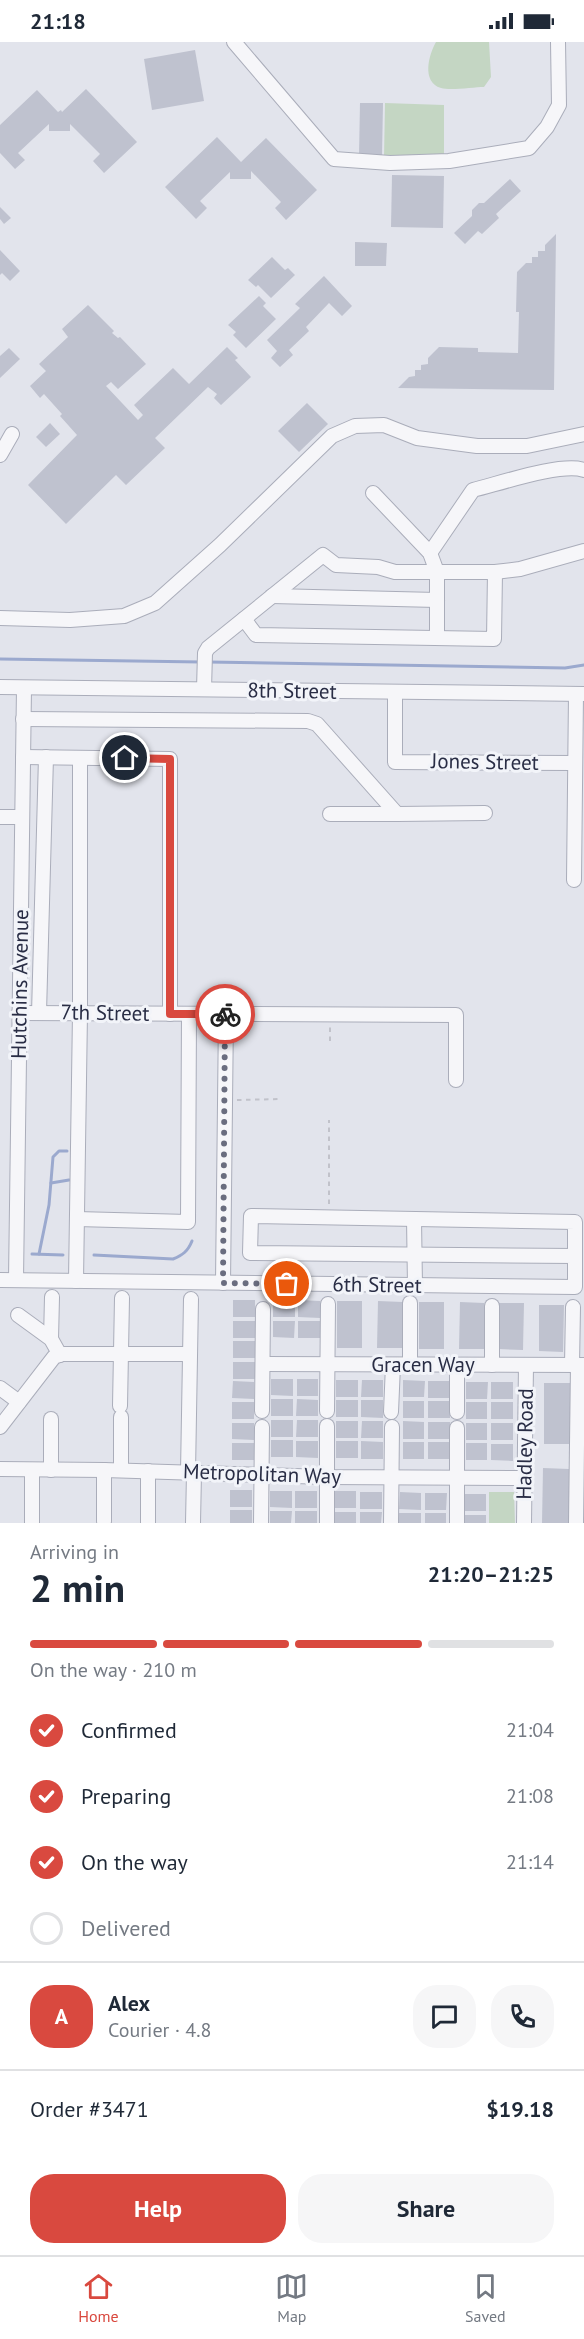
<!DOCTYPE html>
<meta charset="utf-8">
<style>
body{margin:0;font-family:"PT Sans",sans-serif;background:#f6f6f7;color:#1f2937;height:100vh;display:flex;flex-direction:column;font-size:22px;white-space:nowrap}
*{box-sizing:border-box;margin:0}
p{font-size:20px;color:#747a83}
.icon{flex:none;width:33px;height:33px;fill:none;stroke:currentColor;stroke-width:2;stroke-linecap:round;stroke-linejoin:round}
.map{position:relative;height:1481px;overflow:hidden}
.sheet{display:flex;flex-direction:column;background:#fff;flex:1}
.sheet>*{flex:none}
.pin{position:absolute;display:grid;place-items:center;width:51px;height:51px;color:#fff;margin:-26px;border:3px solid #fff;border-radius:50%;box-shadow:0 2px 6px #0007}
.courier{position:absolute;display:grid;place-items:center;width:60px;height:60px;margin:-30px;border:4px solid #d9493f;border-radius:50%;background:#fff;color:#222;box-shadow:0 2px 8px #0007}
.head em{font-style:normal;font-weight:700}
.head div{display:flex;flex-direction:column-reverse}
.head{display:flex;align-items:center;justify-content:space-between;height:102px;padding:0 30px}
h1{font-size:39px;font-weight:700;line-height:45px}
.bar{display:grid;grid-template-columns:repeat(4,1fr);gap:9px 6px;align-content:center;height:72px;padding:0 30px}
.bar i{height:8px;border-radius:4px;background:#e0e1e3}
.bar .selected{background:#d9493f}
.bar p{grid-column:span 4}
.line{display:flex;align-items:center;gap:15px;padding:0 30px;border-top:2px solid #e0e1e3}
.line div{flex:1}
.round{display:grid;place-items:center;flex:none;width:63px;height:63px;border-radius:24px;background:#f6f6f7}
ol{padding:0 30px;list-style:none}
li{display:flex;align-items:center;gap:18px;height:66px}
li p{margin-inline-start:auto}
li .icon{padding:6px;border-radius:50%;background:#d9493f;color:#fff;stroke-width:4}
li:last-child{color:#747a83}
li i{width:33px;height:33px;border:3px solid #e0e1e3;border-radius:50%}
.action{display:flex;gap:12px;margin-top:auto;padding:12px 30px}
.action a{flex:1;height:69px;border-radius:24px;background:#d9493f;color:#fff;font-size:24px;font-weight:700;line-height:69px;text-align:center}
.action a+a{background:#f6f6f7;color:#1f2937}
.status{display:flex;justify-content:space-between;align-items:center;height:42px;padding:0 30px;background:#fff;direction:ltr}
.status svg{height:16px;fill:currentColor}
.dock{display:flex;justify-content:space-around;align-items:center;height:84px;border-top:2px solid #e0e1e3;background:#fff;font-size:16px;color:#747a83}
.dock a{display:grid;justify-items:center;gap:3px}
.dock .selected{color:#d9493f}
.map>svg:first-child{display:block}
.green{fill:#c4d6c3}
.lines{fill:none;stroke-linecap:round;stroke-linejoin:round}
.stream{stroke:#9ba9ce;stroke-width:3}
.building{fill:#bfc2cf}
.minor-casing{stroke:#aaadba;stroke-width:16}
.path{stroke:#c1c2ca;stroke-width:2;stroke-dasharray:4.5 4.5;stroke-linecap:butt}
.minor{stroke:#f6f6f9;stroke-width:14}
.done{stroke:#6a6d7f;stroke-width:6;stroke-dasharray:0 10.8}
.route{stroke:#d9493f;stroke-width:8}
.labels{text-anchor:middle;stroke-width:6;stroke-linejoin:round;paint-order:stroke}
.street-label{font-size:21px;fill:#292d45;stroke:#f2f4f9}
</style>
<div class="status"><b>21:18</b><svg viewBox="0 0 49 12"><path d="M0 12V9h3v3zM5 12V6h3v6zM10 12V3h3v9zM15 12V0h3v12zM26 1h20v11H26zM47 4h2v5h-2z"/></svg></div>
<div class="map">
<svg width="584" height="1481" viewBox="0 0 584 1481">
<rect width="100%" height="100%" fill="#e2e4ec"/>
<!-- green -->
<g class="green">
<path d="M436,0H489L491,35L484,45C474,45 450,49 441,46C421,40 429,12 436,0Z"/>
<polygon points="385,61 444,63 444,117 384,116"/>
<polygon points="489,1450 514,1450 515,1481 489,1481"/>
</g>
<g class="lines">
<!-- stream -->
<g class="stream">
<polyline points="0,617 201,620"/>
<polyline points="208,620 565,626 584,623"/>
<polyline points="51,1141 69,1138"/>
<polyline points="32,1212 63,1213"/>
<polyline points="39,1212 49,1163 53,1115 59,1109 67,1109"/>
<path d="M94,1213L173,1217C183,1213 188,1209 192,1199"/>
</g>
</g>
<!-- building -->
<g class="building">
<polygon points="195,8 204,59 152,68 144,17"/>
<polygon points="86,47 137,100 104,131 93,119 100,112 70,82 70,89 49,89 49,82 18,111 25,118 15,127 0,111 0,83 37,48 58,70 61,68 62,70"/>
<polygon points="360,61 383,61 382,115 359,114"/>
<polygon points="217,95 241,120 266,96 317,148 286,178 275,166 281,160 251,129 251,137 230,137 230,130 200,159 207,166 196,177 165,145"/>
<polygon points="392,133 444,134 443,186 391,185"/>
<polygon points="510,137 521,149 496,172 499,176 482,192 478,189 465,202 454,191 472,174 472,168 479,161 484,161"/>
<polygon points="0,165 11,176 4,182 0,177"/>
<polygon points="556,192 554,348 398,346 409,335 415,334 415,328 421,328 421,323 428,322 428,316 439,305 478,306 478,310 518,311 519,270 516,270 517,230 526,221 532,221 532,215 538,215 538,209 545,209 545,203"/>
<polygon points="355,200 387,201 386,224 355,224"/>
<polygon points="0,208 20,229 10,239 2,231 0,233"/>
<polygon points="272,215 285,228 288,226 295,233 271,256 258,243 256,245 248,238"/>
<polygon points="324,234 352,264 342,274 329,261 306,285 309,289 289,308 293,313 280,325 271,316 277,309 267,298 300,266 295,262"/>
<polygon points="259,254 266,261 263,264 276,277 246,306 233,293 236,290 228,283"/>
<polygon points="88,263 114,289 112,291 118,296 120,295 146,322 118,347 111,340 106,344 138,378 143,373 134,363 173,326 189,342 227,305 238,316 235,318 251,335 221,363 214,356 217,352 208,345 155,396 165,406 126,443 116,433 66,482 28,443 77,393 60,374 62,372 44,352 40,356 30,344 46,329 39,322 68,295 62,287"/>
<polygon points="9,306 20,317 0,336 0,314"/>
<polygon points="307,361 328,382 299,410 278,389"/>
<polygon points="50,381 60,392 46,405 36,395"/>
<rect x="233" y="1258" width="22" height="17"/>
<rect x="273" y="1258" width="22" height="17"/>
<polygon points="298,1258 320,1259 320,1276 298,1275"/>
<rect x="337" y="1259" width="25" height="47"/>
<polygon points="378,1259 403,1260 402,1306 377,1306"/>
<rect x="419" y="1260" width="25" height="47"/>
<polygon points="460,1260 484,1261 484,1307 459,1307"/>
<polygon points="499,1261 524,1261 523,1308 499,1307"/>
<polygon points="539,1263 564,1263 563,1310 539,1309"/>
<rect x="233" y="1279" width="22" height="17"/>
<polygon points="273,1279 295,1279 294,1296 273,1295"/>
<rect x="298" y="1279" width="22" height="17"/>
<rect x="233" y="1299" width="22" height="17"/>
<rect x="233" y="1320" width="22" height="17"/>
<polygon points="271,1337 293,1337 293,1354 271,1353"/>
<rect x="297" y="1337" width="21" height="17"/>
<rect x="336" y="1338" width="22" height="17"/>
<polygon points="362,1338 383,1338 383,1355 361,1355"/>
<polygon points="403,1338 425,1339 424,1355 403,1355"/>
<polygon points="233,1339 254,1340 254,1357 232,1356"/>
<rect x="428" y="1339" width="22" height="17"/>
<polygon points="466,1340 488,1340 487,1357 466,1357"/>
<rect x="491" y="1340" width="22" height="17"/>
<polygon points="544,1341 571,1341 570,1402 544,1402"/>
<rect x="271" y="1357" width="22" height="17"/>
<polygon points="297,1357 318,1358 318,1374 296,1374"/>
<rect x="336" y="1358" width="22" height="17"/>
<polygon points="361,1358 383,1358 383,1376 361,1375"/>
<rect x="403" y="1359" width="21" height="17"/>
<rect x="428" y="1359" width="22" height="17"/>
<rect x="232" y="1360" width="22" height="17"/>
<rect x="466" y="1360" width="21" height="17"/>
<rect x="491" y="1360" width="22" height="17"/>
<rect x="271" y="1378" width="22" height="17"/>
<polygon points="297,1378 318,1378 318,1395 296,1395"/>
<rect x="336" y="1379" width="22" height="17"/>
<polygon points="362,1379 383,1379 383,1396 361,1396"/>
<polygon points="403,1379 424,1380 424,1397 403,1397"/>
<rect x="428" y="1380" width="22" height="17"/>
<polygon points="232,1381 254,1381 254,1398 232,1397"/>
<rect x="466" y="1381" width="21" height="17"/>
<rect x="491" y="1381" width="22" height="17"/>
<rect x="271" y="1398" width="22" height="17"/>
<polygon points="296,1399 318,1399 318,1416 296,1415"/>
<rect x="336" y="1399" width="22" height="17"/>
<polygon points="361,1399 383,1400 383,1417 361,1417"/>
<rect x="403" y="1400" width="21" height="17"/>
<rect x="428" y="1400" width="22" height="17"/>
<rect x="232" y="1401" width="22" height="17"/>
<rect x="466" y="1401" width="21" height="17"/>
<polygon points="491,1402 513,1402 513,1419 491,1418"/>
<polygon points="543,1426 569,1427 569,1481 542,1481"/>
<rect x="230" y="1448" width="22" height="17"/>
<polygon points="270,1449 292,1449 292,1466 270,1465"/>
<rect x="295" y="1449" width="22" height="17"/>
<rect x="335" y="1449" width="21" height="17"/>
<rect x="360" y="1450" width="22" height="17"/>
<polygon points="400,1450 421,1451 421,1468 399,1467"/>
<polygon points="425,1451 447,1451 446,1468 425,1468"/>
<polygon points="465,1452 486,1452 486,1469 464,1469"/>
<rect x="230" y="1468" width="22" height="13"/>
<polygon points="270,1469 292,1469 291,1481 270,1481"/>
<rect x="295" y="1469" width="22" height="12"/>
<rect x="335" y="1470" width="21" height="11"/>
<polygon points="360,1470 382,1470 381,1481 360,1481"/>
<rect x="399" y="1471" width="22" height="10"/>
<rect x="425" y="1471" width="21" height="10"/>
<rect x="464" y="1473" width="22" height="8"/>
</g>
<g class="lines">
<!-- minor casing -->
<g class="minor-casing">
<g id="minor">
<polyline points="234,0 334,117 390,121 449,119 529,106 547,85 559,63 558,0"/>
<polyline points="0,413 12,392"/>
<polyline points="373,451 430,511 437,530 437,596"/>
<path d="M430,511L473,448C498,442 562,420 584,428"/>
<polyline points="272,554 437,558"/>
<polyline points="0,576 70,578 124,574 155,561 220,503 332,394 355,384 384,383 417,396 477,404 527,404 584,392"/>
<polyline points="244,577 256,593 494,597 495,530"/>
<polyline points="0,645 584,652"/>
<polyline points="204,647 205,611 208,606 323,513 336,523 378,525 395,530 495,530 520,527 584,509"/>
<polyline points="395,650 395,720 575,721"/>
<polyline points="23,677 308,679 317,682 397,772 485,771"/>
<polyline points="23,715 170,717 170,972"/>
<polyline points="330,772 397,772"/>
<polyline points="0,775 22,775"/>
<polyline points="574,838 576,652"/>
<polyline points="19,971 456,973 456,1038"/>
<polyline points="39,971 46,715"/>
<polyline points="77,1177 188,1180 189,972"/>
<polyline points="414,1177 415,1244"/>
<polyline points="0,1238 575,1245 575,1180 251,1174 250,1211 575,1214"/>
<polyline points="16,1238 24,646"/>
<polyline points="76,1239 80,971 80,716"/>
<polyline points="223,1241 226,972"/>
<polyline points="492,1264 492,1323"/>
<polyline points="18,1273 51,1297 60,1313"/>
<polyline points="51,1297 52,1255"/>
<polyline points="263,1322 584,1323"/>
<polyline points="410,1323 410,1261"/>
<polyline points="572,1323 573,1265"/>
<polyline points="0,1346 19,1360"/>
<polyline points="120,1364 122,1256"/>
<polyline points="262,1369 263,1267"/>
<polyline points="327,1369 328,1262"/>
<polyline points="391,1370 393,1323"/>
<polyline points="457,1370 457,1323"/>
<polyline points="327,1384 327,1481"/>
<polyline points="0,1385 54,1315 62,1312 189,1312"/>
<polyline points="0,1427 104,1428 327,1435 524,1436"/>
<polyline points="32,1428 32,1481"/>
<polyline points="51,1428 51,1377"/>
<polyline points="104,1428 104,1479"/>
<polyline points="121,1428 121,1375"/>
<polyline points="188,1430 191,1257"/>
<polyline points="148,1481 148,1429"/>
<polyline points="193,1481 194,1431"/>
<polyline points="261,1481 262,1385"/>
<polyline points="391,1481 392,1385"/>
<polyline points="457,1481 457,1386"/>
<polyline points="524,1481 526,1323"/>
<polyline points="576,1481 578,1323"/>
</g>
</g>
<!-- path -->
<g class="path">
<polyline points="330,999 330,984"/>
<polyline points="237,1058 281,1057"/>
<polyline points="329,1162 329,1078"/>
</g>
<!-- minor -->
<use href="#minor" class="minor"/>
</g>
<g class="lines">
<!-- done -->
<polyline class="done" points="225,972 223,1241 287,1242"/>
<!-- route -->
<polyline class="route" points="125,716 170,717 170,972 225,972"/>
</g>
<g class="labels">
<!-- street labels -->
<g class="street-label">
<text transform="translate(292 649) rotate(1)" y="7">8th Street</text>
<text transform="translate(485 720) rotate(1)" y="7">Jones Street</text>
<text transform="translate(20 942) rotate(-89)" y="7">Hutchins Avenue</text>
<text transform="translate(105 971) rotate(1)" y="7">7th Street</text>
<text transform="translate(377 1243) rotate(1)" y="7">6th Street</text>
<text x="423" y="1330">Gracen Way</text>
<text transform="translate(525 1402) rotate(-89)" y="7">Hadley Road</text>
<text transform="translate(262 1432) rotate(2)" y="7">Metropolitan Way</text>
</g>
</g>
</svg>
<div class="pin" style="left:287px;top:1242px;background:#ea580c"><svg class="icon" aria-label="bag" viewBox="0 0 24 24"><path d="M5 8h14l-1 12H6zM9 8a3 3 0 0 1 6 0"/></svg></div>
<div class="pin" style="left:125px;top:716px;background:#1f2937"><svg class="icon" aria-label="home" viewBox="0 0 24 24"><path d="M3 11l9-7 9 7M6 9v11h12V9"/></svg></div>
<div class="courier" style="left:225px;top:972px"><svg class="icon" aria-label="bike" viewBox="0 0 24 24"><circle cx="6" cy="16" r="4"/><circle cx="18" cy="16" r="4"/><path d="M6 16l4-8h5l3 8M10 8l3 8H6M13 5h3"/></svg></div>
</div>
<section class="sheet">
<div class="head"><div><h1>2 min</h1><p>Arriving in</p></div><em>21:20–21:25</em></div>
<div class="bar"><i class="selected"></i><i class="selected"></i><i class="selected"></i><i></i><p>On the way · 210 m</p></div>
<ol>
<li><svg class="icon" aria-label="check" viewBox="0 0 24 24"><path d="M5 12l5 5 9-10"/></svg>Confirmed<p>21:04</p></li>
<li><svg class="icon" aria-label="check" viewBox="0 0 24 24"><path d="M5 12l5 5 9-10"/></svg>Preparing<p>21:08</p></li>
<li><svg class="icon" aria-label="check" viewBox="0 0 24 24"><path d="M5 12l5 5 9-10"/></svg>On the way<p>21:14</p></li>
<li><i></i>Delivered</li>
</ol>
<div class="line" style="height:108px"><b class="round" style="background:#d9493f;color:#fff">A</b><div><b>Alex</b><p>Courier · 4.8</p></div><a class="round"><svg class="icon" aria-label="chat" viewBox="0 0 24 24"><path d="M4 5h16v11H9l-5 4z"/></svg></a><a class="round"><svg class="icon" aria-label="phone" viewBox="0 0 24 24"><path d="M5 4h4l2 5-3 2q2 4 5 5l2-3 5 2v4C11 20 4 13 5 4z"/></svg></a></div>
<div class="line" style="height:78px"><div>Order #3471</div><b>$19.18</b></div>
<div class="action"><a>Help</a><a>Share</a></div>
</section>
<nav class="dock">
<a class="selected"><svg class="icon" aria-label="home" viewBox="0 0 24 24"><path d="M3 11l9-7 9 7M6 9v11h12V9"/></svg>Home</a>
<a><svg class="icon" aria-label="map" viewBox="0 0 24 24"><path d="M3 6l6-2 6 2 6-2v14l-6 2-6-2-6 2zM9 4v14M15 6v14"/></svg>Map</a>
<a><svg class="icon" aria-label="saved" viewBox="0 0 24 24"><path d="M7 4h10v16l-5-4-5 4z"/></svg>Saved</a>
</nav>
